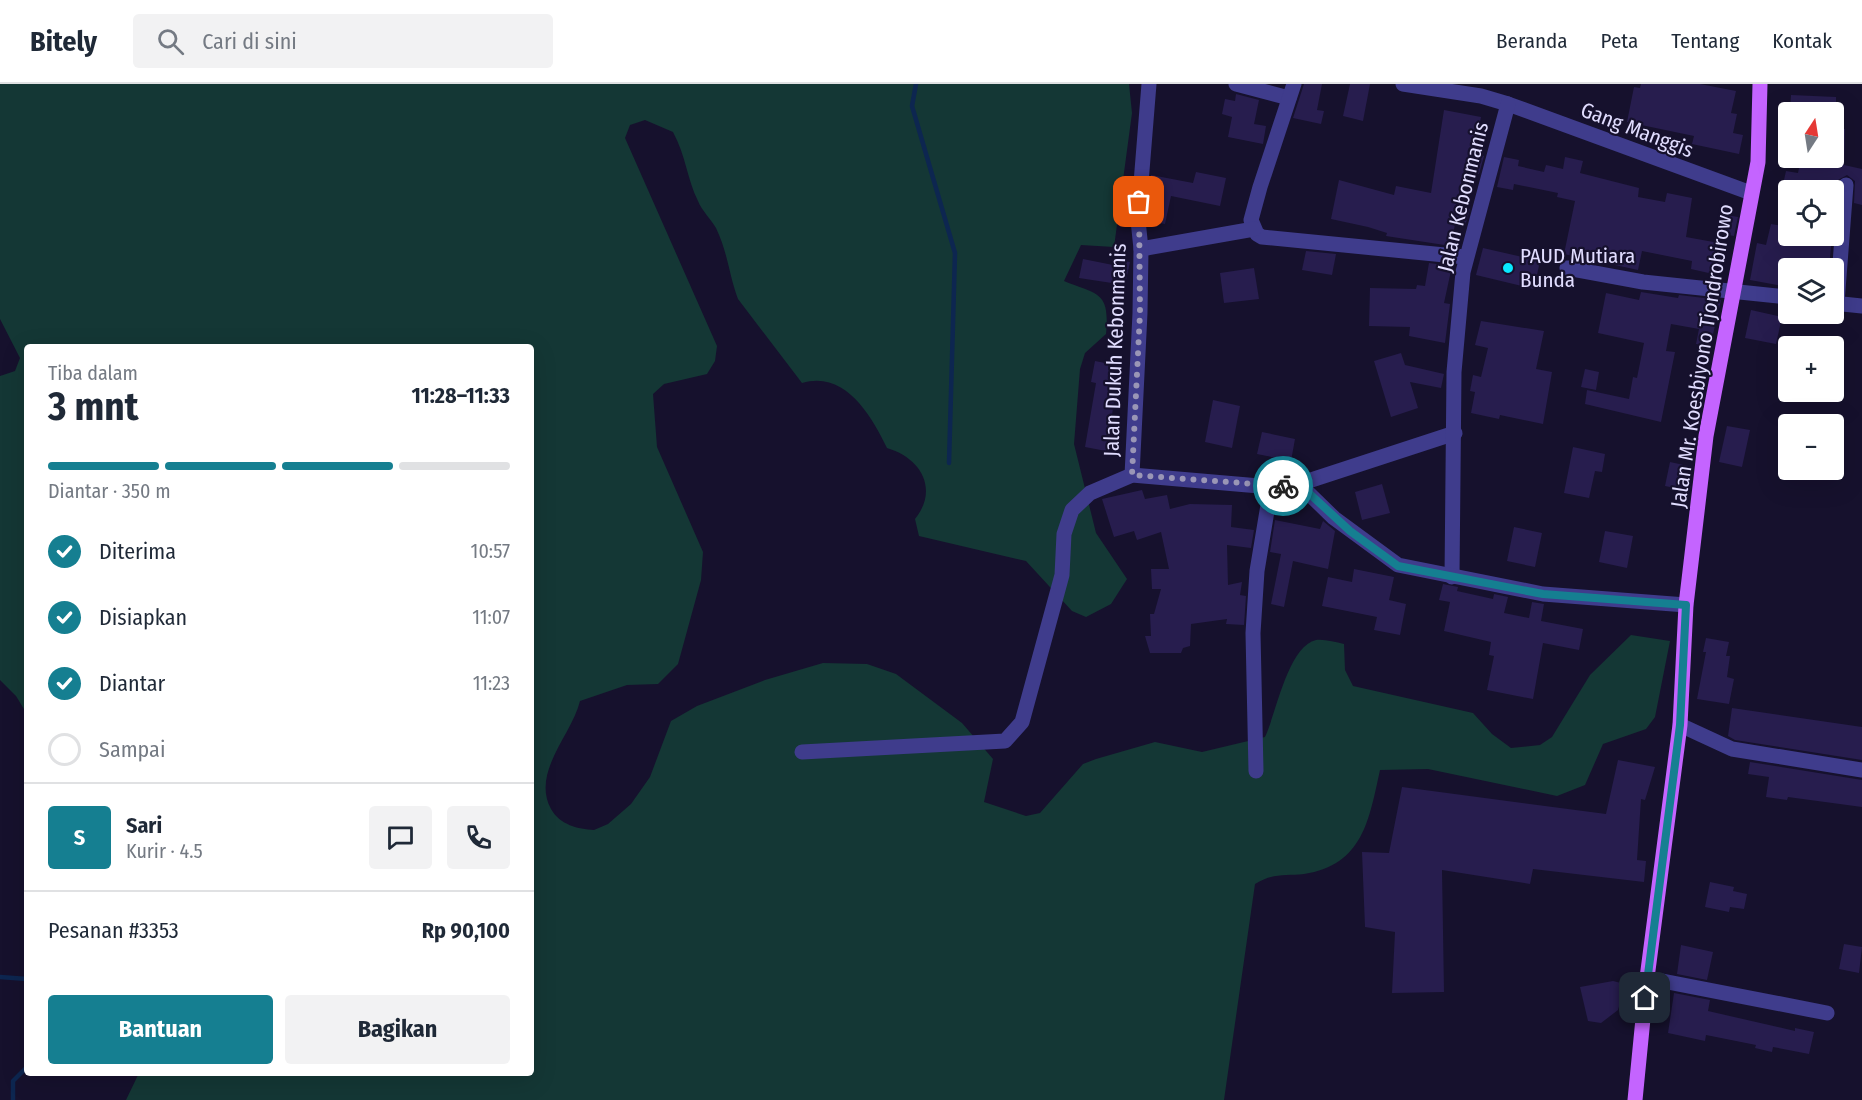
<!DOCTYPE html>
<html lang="id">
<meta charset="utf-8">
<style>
body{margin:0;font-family:"Fira Sans Condensed",sans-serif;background:#f2f2f3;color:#1f2937;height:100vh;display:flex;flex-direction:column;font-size:22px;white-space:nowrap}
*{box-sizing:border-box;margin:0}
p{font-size:20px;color:#747a83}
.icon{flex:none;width:33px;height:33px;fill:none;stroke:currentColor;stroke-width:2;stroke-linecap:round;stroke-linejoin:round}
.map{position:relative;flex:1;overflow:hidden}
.sheet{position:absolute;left:24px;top:260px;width:510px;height:732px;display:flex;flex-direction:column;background:#fff;border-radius:6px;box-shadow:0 6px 24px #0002}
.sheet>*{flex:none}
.needle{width:39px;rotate:12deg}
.fabs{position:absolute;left:1778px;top:18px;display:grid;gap:12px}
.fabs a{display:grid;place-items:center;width:66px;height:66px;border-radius:6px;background:#fff;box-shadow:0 6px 24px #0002;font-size:30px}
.pin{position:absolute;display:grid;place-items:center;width:51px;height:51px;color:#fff;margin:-26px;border-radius:12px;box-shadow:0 3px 9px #0006}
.courier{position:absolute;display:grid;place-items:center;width:60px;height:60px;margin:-30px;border:4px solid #157f91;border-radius:50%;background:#fff;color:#222;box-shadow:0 2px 8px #0007}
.overview em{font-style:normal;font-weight:700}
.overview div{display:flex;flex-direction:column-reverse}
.overview{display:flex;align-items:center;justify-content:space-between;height:102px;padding:0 24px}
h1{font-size:39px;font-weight:700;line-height:45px}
.bar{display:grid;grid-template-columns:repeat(4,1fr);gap:9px 6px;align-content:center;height:72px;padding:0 24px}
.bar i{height:8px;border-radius:4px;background:#e0e1e3}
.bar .selected{background:#157f91}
.bar p{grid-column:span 4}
.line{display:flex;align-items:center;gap:15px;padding:0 24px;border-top:2px solid #e0e1e3}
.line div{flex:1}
.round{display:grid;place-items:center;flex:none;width:63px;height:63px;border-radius:6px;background:#f2f2f3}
ol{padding:0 24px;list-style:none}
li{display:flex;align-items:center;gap:18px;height:66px}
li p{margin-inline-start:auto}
li .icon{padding:6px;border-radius:50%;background:#157f91;color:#fff;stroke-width:4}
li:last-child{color:#747a83}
li i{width:33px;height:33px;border:3px solid #e0e1e3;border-radius:50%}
.cta{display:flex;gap:12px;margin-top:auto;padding:12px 24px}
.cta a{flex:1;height:69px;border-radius:6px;background:#157f91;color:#fff;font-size:24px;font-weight:700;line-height:69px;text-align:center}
.cta a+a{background:#f2f2f3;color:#1f2937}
header{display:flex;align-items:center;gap:36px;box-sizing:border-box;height:84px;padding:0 30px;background:#fff;border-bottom:2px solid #e0e1e3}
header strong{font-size:28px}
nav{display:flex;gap:33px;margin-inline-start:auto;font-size:21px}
.search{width:420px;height:54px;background:#f2f2f3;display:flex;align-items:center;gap:15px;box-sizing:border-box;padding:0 21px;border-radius:6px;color:#747a83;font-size:22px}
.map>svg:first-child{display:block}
.green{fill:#143735}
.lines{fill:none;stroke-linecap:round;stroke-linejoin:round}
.stream{stroke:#0d2650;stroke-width:4.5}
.building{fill:#271d4e}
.minor{stroke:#3f3c8c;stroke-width:15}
.major{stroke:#c464ff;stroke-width:15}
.done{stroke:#9a96b6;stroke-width:6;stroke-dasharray:0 10.8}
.route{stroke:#157f91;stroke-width:8}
.poi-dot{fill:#09e8ff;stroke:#16112d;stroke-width:2}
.labels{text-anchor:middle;stroke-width:4.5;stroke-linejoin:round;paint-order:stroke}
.street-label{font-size:21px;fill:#e1ddff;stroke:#16112d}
.poi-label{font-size:21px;fill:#e1ddff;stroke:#16112d;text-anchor:start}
</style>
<header>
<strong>Bitely</strong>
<div class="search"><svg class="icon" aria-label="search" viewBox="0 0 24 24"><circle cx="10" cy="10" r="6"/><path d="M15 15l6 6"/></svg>Cari di sini</div>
<nav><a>Beranda</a><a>Peta</a><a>Tentang</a><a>Kontak</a></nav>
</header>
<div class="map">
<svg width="1862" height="1016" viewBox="0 0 1862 1016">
<rect width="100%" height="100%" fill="#16112d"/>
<!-- green -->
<path class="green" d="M0,0H1129L1132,29L1114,163L1081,161L1064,197C1098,211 1110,207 1106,250L1085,269L1080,285L1074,360L1096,449L1127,495L1111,520L1086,533L1072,527L1026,477L919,452L915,435C939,405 921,374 887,364C871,331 845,286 802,299L738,215C729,191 728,169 716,144C711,135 702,127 698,117C687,95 686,72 673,48L645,36L630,41L625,54L717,262L715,277L707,290L664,300L653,310L657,363L703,468L701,496L678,580L658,600L627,601L580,617C572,651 531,688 551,725C560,741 578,745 594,746L608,740L631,720L650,693L671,637L697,622L765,596L823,579L867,580L896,590L962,639L993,675L984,718L1026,732L1040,729L1083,680L1096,675L1155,658L1202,668L1265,653C1276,630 1288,562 1316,556C1324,555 1335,558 1344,560L1345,586L1353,602L1473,629L1492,650L1511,664L1540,661L1552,653L1590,591L1631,551L1670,557L1655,633L1646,645L1603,660L1585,701L1557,712L1428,685L1380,686C1369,736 1363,781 1304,790C1285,792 1272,789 1255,800L1224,1016H126L139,989L531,988V262H27V630L16,612L0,596V292L15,287L20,274L0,235Z"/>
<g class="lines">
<!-- stream -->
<g class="stream">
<polyline points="916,0 912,22 955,169 949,379"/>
<polyline points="0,893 27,895"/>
<polyline points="13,1016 13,997 27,983"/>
</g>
</g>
<!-- building -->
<g class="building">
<polygon points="1304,0 1322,0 1317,26 1324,27 1321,40 1293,34"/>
<polygon points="1350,0 1370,0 1363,37 1343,32"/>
<polygon points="1641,0 1700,0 1736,7 1731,29 1737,30 1733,49 1743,51 1739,70 1692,60 1694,52 1627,38 1634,3 1640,4"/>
<polygon points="1236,10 1259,16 1254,40 1266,42 1263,60 1228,53 1232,33 1222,30 1225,15 1235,17"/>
<polygon points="1791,11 1836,13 1836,28 1790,28"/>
<polygon points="1444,26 1481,33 1474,69 1484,72 1479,90 1464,87 1456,122 1470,125 1465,142 1455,140 1451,162 1386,152 1387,149 1368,143 1331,135 1339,96 1394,111 1396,102 1431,109"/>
<polygon points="1833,44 1845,45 1844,81 1862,85 1862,121 1854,119 1855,97 1847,91 1838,96 1835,115 1833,106 1782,105 1786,87 1798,89 1801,74 1833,74"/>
<polygon points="1504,73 1519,76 1518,82 1544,88 1546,81 1563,85 1565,73 1583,77 1580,89 1639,104 1638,113 1665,118 1667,109 1692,114 1686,153 1719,159 1713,190 1691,185 1692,177 1642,167 1638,186 1564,170 1575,117 1557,113 1558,109 1514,100 1513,106 1497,103"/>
<polygon points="1196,88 1226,94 1220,122 1171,112 1165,140 1148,137 1151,91 1193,99"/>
<polygon points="1721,130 1738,133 1734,152 1717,149"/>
<polygon points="1771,140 1788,143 1788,152 1832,152 1829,184 1788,184 1788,203 1750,196 1757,159 1766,161"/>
<polygon points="1483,164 1540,177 1534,205 1476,191"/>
<polygon points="1306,167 1336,170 1332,191 1302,186"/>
<polygon points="1083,175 1113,181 1114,175 1130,178 1125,201 1079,194"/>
<polygon points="1429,179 1452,182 1444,219 1450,220 1445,259 1409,252 1410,243 1369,242 1370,204 1416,205 1417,201 1425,202"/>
<polygon points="1254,184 1259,215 1224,219 1220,189"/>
<polygon points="1641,208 1678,214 1679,211 1721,216 1710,263 1696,260 1699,245 1671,240 1666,267 1675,268 1661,338 1585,320 1587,306 1629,315 1633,293 1637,294 1644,259 1598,249 1606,209 1639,216"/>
<polygon points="1751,226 1782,233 1776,260 1745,254"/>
<polygon points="1481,237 1544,247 1536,285 1552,288 1543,340 1500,331 1499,335 1471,329 1475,308 1470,307 1473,291 1481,293 1488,264 1475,261"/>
<polygon points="1401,269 1405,281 1444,290 1441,304 1410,298 1418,324 1391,333 1374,277"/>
<polygon points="1095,277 1120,282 1106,367 1085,363 1096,299 1091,298"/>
<polygon points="1585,285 1599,288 1596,306 1581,303"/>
<polygon points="1213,316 1240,322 1232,364 1205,358"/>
<polygon points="1727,342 1750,346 1742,383 1719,378"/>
<polygon points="1262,348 1295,355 1291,377 1257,370"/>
<polygon points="1573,363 1605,370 1602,388 1595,387 1589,414 1564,409"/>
<polygon points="1670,378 1693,383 1690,407 1665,402"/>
<polygon points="1382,400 1390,429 1362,436 1355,408"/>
<polygon points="1142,406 1145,415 1167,411 1170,425 1190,420 1232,421 1231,443 1254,446 1251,464 1227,461 1228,501 1242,498 1240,511 1246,512 1244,541 1226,540 1227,535 1191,540 1190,562 1183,564 1181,569 1150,569 1145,552 1151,552 1150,530 1154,530 1161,505 1152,505 1151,485 1169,485 1161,448 1137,456 1134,447 1114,453 1102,415"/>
<polygon points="1275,436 1320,445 1323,437 1335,447 1328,485 1293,477 1284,523 1271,520 1281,470 1270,468"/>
<polygon points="1514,443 1542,449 1535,483 1507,477"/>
<polygon points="1605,447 1633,452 1627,484 1599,478"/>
<polygon points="1354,485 1394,493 1389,516 1406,520 1400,551 1374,546 1377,533 1322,522 1328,493 1352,498"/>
<polygon points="1443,500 1458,503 1457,507 1493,515 1494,510 1508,513 1504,529 1529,534 1532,518 1544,520 1541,537 1583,545 1579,566 1543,559 1533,615 1487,606 1494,572 1489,571 1491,558 1444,547 1450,518 1439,516"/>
<polygon points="1706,554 1729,558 1726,572 1730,572 1727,593 1734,595 1729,620 1697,615 1706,568 1703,568"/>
<polygon points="1732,624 1862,643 1862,676 1735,656 1728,652"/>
<polygon points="1618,676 1655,683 1645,716 1641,715 1637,776 1646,777 1644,798 1533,785 1530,800 1442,786 1444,908 1392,909 1395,848 1365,843 1362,768 1389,769 1402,703 1606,730"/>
<polygon points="1750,678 1862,696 1862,723 1788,713 1787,716 1766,713 1769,693 1748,690"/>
<polygon points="1710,798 1734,803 1733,807 1747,810 1744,825 1730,823 1729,828 1705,823"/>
<polygon points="1844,860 1862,863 1859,889 1839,885"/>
<polygon points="1681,861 1713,868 1707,896 1677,890"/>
<polygon points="1613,897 1625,900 1618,926 1601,939 1588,937 1580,903"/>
<polygon points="1674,909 1710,916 1708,927 1795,947 1795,944 1814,948 1809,970 1773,963 1772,968 1755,964 1756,961 1706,951 1705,957 1668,949"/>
</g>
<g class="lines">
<!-- minor -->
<g class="minor">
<polyline points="1236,0 1289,14"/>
<polyline points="1294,0 1260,103 1251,136 1257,150 1262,153 1465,173"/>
<polyline points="1403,0 1481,12 1508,20 1751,109"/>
<polyline points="1141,165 1254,145"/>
<polyline points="1567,184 1643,198 1788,213"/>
<polyline points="1833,219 1862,222"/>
<polyline points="1837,219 1846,101"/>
<polyline points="1132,391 1140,229 1141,165 1138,136 1149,0"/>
<polyline points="1299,400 1455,349"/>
<polyline points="1452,493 1454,288 1463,188 1508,20"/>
<polyline points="1680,641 1732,665 1862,686"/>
<polyline points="802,668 1005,657 1022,638 1062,491 1064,450 1072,426 1090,409 1132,391 1271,403 1299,400 1334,434 1398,481 1543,510 1686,521"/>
<polyline points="1256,687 1253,549 1257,487 1271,403"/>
<polyline points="1647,894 1827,929"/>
</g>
<!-- major -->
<polyline class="major" points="1635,1016 1647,894 1680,641 1686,521 1706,352 1758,78 1760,0"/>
</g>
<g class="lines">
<!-- done -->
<polyline class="done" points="1139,118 1140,229 1132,391 1283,402"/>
<!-- route -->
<polyline class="route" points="1283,402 1299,400 1350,447 1398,482 1543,510 1686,521 1680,641 1645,914"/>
</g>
<!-- markers -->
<circle class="poi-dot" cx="1508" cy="184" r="6"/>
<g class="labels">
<!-- street labels -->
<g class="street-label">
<text transform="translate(1637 46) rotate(21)" y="7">Gang Manggis</text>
<text transform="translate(1463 113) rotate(-76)" y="7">Jalan Kebonmanis</text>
<text transform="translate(1115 266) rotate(-88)" y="7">Jalan Dukuh Kebonmanis</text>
<text transform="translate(1702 272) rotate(-81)" y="7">Jalan Mr. Koesbiyono Tjondrobirowo</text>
</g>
<!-- poi labels -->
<g class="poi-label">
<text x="1520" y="179">PAUD Mutiara<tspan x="1520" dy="24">Bunda</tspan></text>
</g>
</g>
</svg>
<div class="fabs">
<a><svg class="needle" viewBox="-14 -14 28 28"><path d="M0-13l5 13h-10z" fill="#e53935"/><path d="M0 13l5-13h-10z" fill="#747a83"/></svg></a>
<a><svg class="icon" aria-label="locate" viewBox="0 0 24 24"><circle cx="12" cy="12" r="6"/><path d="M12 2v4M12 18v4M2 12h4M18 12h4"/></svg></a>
<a><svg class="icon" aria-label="layers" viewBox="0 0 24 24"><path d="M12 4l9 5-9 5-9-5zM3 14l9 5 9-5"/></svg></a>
<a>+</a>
<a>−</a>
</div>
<div class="pin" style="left:1139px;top:118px;background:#ea580c"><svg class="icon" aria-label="bag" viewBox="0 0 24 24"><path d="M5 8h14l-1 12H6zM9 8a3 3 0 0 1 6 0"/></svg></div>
<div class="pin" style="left:1645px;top:914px;background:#1f2937"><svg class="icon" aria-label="home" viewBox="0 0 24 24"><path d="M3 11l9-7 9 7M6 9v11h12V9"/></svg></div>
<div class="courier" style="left:1283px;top:402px"><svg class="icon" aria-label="bike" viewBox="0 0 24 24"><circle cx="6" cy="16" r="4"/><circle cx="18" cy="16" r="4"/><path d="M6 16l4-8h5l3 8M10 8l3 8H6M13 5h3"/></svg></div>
<section class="sheet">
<div class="overview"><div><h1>3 mnt</h1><p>Tiba dalam</p></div><em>11:28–11:33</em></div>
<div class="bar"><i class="selected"></i><i class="selected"></i><i class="selected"></i><i></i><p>Diantar · 350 m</p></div>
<ol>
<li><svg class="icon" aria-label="check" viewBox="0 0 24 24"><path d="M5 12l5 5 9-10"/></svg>Diterima<p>10:57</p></li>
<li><svg class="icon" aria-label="check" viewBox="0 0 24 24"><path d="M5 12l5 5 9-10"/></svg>Disiapkan<p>11:07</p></li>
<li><svg class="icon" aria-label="check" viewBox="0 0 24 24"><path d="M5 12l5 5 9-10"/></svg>Diantar<p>11:23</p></li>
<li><i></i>Sampai</li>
</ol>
<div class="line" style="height:108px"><b class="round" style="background:#157f91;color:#fff">S</b><div><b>Sari</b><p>Kurir · 4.5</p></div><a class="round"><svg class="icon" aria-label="chat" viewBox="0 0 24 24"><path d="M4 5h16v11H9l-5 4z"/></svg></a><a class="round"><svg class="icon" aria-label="phone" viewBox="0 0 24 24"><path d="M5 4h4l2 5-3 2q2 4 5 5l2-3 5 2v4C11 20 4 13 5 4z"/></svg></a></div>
<div class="line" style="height:78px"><div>Pesanan #3353</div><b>Rp 90,100</b></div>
<div class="cta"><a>Bantuan</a><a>Bagikan</a></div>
</section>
</div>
